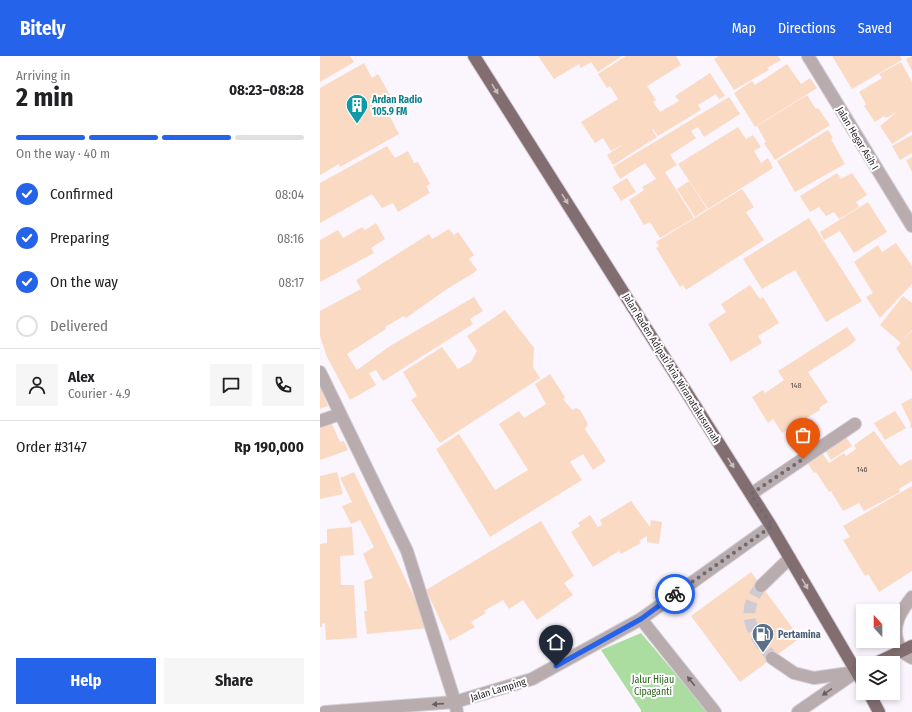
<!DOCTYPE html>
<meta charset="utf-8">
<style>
body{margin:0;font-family:"Fira Sans Condensed",sans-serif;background:#f6f6f6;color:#202124;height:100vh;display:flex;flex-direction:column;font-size:15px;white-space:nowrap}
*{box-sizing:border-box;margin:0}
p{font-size:13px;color:#757577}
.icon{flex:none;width:22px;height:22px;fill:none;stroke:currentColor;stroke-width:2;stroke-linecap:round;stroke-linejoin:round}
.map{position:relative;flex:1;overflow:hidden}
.sheet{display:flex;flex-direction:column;background:#fff;width:320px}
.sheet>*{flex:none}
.needle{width:26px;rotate:339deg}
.buttons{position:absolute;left:536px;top:548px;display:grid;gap:8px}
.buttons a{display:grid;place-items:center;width:44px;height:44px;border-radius:0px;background:#fff;box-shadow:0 2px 6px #0003;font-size:20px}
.pin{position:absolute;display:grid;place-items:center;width:34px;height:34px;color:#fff;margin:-41px -17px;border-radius:50% 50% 50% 0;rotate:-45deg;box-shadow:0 0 4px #0007}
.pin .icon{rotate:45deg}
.courier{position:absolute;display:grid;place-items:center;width:40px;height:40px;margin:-20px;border:3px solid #2563eb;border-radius:50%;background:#fff;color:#222;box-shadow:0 1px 5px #0007}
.head em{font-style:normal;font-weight:700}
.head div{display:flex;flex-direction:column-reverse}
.head{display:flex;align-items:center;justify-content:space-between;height:68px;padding:0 16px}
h1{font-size:26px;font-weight:700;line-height:30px}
.bar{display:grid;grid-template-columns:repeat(4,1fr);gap:6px 4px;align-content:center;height:48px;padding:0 16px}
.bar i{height:5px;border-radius:3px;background:#e0e0e0}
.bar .current{background:#2563eb}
.bar p{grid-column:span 4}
.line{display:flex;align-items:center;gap:10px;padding:0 16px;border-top:1px solid #e0e0e0}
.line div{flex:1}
.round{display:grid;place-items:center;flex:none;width:42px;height:42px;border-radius:0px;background:#f6f6f6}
ol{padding:0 16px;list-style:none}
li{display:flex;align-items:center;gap:12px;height:44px}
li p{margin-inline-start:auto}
li .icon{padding:4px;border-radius:50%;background:#2563eb;color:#fff;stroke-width:4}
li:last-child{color:#757577}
li i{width:22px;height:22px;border:2px solid #e0e0e0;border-radius:50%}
.action{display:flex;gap:8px;margin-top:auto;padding:8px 16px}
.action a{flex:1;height:46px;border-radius:0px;background:#2563eb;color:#fff;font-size:16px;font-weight:700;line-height:46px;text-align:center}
.action a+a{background:#f6f6f6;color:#202124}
header{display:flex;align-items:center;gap:24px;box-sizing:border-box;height:56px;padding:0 20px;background:#2563eb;color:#fff}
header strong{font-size:19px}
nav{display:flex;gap:22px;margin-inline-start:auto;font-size:14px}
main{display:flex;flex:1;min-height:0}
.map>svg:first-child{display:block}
.green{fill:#abdda0}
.building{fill:#fbdac4}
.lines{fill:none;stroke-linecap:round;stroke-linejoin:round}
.minor-tunnel{stroke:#d0cad2;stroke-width:12;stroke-dasharray:12 6;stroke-linecap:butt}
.minor-casing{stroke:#d4ced6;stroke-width:14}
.major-casing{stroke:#d4ced6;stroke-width:14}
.minor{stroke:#b8acae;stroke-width:12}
.major{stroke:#826e71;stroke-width:12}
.oneway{fill:#c7bebf}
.oneway2{fill:#675e63}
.done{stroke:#6f6a71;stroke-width:4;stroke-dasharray:0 7.2}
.route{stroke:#2563eb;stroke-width:5}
.labels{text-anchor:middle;stroke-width:4;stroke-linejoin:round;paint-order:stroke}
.number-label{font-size:8px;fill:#5a4e4e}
.culture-label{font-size:10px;font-weight:bold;fill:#0d838f;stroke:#fff;text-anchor:start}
.street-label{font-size:10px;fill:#241f26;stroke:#fff}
.service-label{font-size:10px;font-weight:bold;fill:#4e5e75;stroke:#fff;text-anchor:start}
.park-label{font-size:10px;fill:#2b631b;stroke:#fff}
</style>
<header>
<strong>Bitely</strong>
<nav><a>Map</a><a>Directions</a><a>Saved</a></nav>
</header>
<main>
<section class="sheet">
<div class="head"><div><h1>2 min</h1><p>Arriving in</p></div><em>08:23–08:28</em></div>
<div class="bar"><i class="current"></i><i class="current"></i><i class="current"></i><i></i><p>On the way · 40 m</p></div>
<ol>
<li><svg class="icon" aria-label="check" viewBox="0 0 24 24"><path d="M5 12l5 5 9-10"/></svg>Confirmed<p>08:04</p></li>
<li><svg class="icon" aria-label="check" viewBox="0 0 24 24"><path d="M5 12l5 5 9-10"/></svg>Preparing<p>08:16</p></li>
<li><svg class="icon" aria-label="check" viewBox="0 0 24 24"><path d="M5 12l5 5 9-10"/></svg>On the way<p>08:17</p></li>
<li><i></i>Delivered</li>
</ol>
<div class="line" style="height:72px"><a class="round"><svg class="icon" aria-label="person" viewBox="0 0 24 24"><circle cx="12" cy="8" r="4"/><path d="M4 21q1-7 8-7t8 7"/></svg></a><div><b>Alex</b><p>Courier · 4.9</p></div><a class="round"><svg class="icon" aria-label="chat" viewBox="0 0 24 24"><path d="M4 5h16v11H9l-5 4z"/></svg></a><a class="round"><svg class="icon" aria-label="phone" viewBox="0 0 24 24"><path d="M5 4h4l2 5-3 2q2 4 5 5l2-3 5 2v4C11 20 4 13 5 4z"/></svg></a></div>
<div class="line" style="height:52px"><div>Order #3147</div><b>Rp 190,000</b></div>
<div class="action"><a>Help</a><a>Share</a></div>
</section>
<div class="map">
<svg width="592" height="656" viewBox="0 0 592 656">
<rect width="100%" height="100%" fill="#fbf5fd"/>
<!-- green -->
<polygon class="green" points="321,577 388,656 321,656 321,654 281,594"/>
<!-- building -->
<g class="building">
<polygon points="0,0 30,0 34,6 0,26"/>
<polygon points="218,0 302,0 278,16 271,6 261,12 259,8 234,23"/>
<polygon points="306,0 356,0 361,9 327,30 336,44 333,46 340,56 359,45 355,40 390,17 405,40 399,43 396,38 378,49 381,54 338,80 333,73 332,74 337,81 293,109 287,99 305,87 291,95 283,82 275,87 261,66 298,43 290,30 287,32 278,18"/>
<polygon points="399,0 458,0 461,4 447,12 449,14 414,34 394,3"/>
<polygon points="512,0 580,0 582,4 532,33"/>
<polygon points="592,0 592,15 586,3"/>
<polygon points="581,6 592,26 592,75 572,88 560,70 577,56 566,62 564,60 555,66 544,50 546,48 539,36 562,22 559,18"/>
<polygon points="44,7 52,22 58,18 79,55 70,61 79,78 20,111 19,108 0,119 0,32"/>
<polygon points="467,8 481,28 490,22 497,32 435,71 414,37 432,25 435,29"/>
<polygon points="487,39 496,53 498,52 510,69 455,104 444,87 446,86 437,70"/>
<polygon points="409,41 420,58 384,81 378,71 371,75 376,82 350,99 357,109 345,116 374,162 340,182 330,166 324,169 309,144 324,134 322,131 336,123 325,107 300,123 293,111"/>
<polygon points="418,71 426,83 433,79 441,91 434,95 441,107 448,102 453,112 388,153 358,108"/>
<polygon points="508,74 513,82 511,83 525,108 475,136 457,105"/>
<polygon points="592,79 592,97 580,104 572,90"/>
<polygon points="67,90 75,102 88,95 94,107 98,106 110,128 106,130 110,137 78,156 73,147 62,152 52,138 0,167 0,127"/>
<polygon points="592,101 592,116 586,104"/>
<polygon points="517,117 521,123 532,117 547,139 536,146 539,151 519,163 514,156 506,160 499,151 490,156 480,140"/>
<polygon points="307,122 316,136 301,145 292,131"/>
<polygon points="369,125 387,153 375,161 357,133"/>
<polygon points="422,133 434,151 426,156 444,184 366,234 363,229 360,231 336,192 339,190 336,186"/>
<polygon points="548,146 567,176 534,197 520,175 504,184 500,176"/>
<polygon points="489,162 542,245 506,266 475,214 442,233 423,203"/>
<polygon points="56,167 65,183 51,192 54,197 0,226 0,184 18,174 23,182 42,171 45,174"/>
<polygon points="129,173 134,179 138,176 154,199 149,203 157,214 155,216 124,235 86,262 84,260 65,271 66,273 27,298 37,314 70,290 154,241 163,255 150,263 153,268 63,325 56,314 49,317 56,329 30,344 7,301 0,280 0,255 41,233 36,224 109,178 112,183"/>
<polygon points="576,187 592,210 592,228 560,262 546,241 553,237 534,206 558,189 562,196"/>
<polygon points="430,229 440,243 443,241 459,267 438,280 442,287 411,306 388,268 406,256 401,248"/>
<polygon points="583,240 592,247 592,274 582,285 592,275 592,316 576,292 581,287 560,269"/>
<polygon points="185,254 214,292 213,311 220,322 120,387 91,344 97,340 83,316 122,291 138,313 151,306 157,295 147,280"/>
<polygon points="527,271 536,284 529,290 488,316 508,346 499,352 500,354 462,377 453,363 448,367 432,341 443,334 445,337 464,324 458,315"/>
<polygon points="230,318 245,341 243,343 252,354 256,352 260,354 268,368 265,373 286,405 273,414 263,398 250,406 262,424 170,481 116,393 139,378 175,434 208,414 179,368 199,355 204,362 226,348 215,328"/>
<polygon points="0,331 8,350 0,353"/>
<polygon points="592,342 592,372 591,372 590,366 581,348"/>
<polygon points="575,355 586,372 565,384 554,367"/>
<polygon points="11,366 20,386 24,385 28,394 0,404 0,370"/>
<polygon points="554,375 580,410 591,403 592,405 592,425 579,433 580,436 544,455 539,447 523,455 511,435 509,436 496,416 494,417 488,408 503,398 509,407 524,397 526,400 536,393 534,389"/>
<polygon points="526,381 532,390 511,404 505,394"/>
<polygon points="17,416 23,438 0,443 0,420"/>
<polygon points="34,416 109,572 47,578 44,555 47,555 44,525 53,522 43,498 54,491 40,464 31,468 22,450 32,446 20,422"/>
<polygon points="592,430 592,515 559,536 548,518 545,520 523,484 530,481 523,470"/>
<polygon points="311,445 330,471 331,464 342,466 339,488 327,486 327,480 319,485 321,487 301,498 299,495 273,511 251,476 260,470 258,467 270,459 278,471 282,469 280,464"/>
<polygon points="221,465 254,520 244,527 253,539 217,564 203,544 189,553 183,544 164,555 166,557 151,566 155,571 130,585 106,534"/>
<polygon points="32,471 34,499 20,500 21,529 34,529 37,582 6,584 5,567 2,568 2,571 0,571 0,488 7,487 7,473"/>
<polygon points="431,516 480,582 420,626 371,560"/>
</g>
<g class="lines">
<!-- minor-tunnel -->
<path class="minor-tunnel" d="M441,530C418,559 433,577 452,602"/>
<!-- minor casing -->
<g class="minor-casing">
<g id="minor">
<polyline points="488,0 592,170"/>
<polyline points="0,316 87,495 135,646 137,656"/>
<polyline points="0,365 20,358"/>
<polyline points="431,438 535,368"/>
<polyline points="441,530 470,502"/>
<path d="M592,541C582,554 571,569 578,587C579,590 580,593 582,595C584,598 589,600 592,602"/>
<polyline points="321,563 395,656"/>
<polyline points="452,602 474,617 494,622 536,616"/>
<polyline points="5,656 135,646 212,623 321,563 451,470"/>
<polyline points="478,656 533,618"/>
</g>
</g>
<!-- major casing -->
<g class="major-casing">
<g id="major">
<polyline points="154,0 451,470 543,627"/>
<polyline points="556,607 592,590"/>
<polyline points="549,637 559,656"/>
</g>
</g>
<!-- minor -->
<use href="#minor" class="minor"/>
<!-- major -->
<use href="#major" class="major"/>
</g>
<!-- one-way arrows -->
<defs><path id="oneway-solid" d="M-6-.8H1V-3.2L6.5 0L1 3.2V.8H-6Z"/></defs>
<g class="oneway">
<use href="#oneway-solid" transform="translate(175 33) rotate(58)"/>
<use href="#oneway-solid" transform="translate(245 143) rotate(58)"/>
<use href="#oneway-solid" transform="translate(411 407) rotate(58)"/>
<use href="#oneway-solid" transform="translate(485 528) rotate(60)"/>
</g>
<g class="oneway2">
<use href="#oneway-solid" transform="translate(371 625) rotate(-129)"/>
<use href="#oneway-solid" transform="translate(507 636) rotate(145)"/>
<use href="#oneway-solid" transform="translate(118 648) rotate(176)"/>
</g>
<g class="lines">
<!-- done -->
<polyline class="done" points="355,538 452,470 431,438 483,403"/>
<!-- route -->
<polyline class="route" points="236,610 321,563 355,538"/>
</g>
<!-- icons -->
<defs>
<g id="building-pin" transform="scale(1.15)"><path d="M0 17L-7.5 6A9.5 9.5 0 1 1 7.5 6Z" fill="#0f9aa8" stroke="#fff"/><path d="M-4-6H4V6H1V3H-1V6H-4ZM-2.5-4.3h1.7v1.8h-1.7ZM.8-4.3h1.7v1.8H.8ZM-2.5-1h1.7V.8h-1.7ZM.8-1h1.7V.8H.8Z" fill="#fff"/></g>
<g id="fuel-pin" transform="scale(1.15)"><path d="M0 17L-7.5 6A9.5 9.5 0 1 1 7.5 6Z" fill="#5c6f8a" stroke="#fff"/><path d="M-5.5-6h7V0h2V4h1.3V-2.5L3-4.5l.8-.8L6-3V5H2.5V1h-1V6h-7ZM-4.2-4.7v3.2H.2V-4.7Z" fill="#fff"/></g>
</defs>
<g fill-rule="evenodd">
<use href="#building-pin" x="37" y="49"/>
<use href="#fuel-pin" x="443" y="578"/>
</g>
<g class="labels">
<!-- number labels -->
<g class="number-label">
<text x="476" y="332">148</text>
<text x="542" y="416">146</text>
</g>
<!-- culture labels -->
<g class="culture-label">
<text x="52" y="47">Ardan Radio<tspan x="52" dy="12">105.9 FM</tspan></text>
</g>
<!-- street labels -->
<g class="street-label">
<text transform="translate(538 82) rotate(59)" y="4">Jalan Hegar Asih I</text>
<text transform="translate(352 312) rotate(58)" y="4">Jalan Raden Adipati Aria Wiranatakusumah</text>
<text transform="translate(178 633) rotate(-17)" y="4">Jalan Lamping</text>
</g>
<!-- service labels -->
<g class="service-label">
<text x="458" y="582">Pertamina</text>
</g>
<!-- park labels -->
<g class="park-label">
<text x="333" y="627">Jalur Hijau<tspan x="333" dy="12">Cipaganti</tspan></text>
</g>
</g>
</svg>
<div class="buttons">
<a><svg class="needle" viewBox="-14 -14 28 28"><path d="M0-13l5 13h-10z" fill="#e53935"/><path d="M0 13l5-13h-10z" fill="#757577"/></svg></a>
<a><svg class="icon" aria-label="layers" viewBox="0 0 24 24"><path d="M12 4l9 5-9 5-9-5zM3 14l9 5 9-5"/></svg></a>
</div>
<div class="pin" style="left:483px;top:403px;background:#ea580c"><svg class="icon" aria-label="bag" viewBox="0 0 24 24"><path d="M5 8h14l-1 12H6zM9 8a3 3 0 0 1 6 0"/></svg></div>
<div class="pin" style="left:236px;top:610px;background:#1f2937"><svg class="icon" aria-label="home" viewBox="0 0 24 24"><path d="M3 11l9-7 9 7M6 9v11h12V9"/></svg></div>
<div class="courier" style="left:355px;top:538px"><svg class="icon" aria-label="bike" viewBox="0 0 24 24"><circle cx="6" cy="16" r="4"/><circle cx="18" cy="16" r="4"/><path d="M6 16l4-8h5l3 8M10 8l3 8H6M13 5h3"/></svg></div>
</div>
</main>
